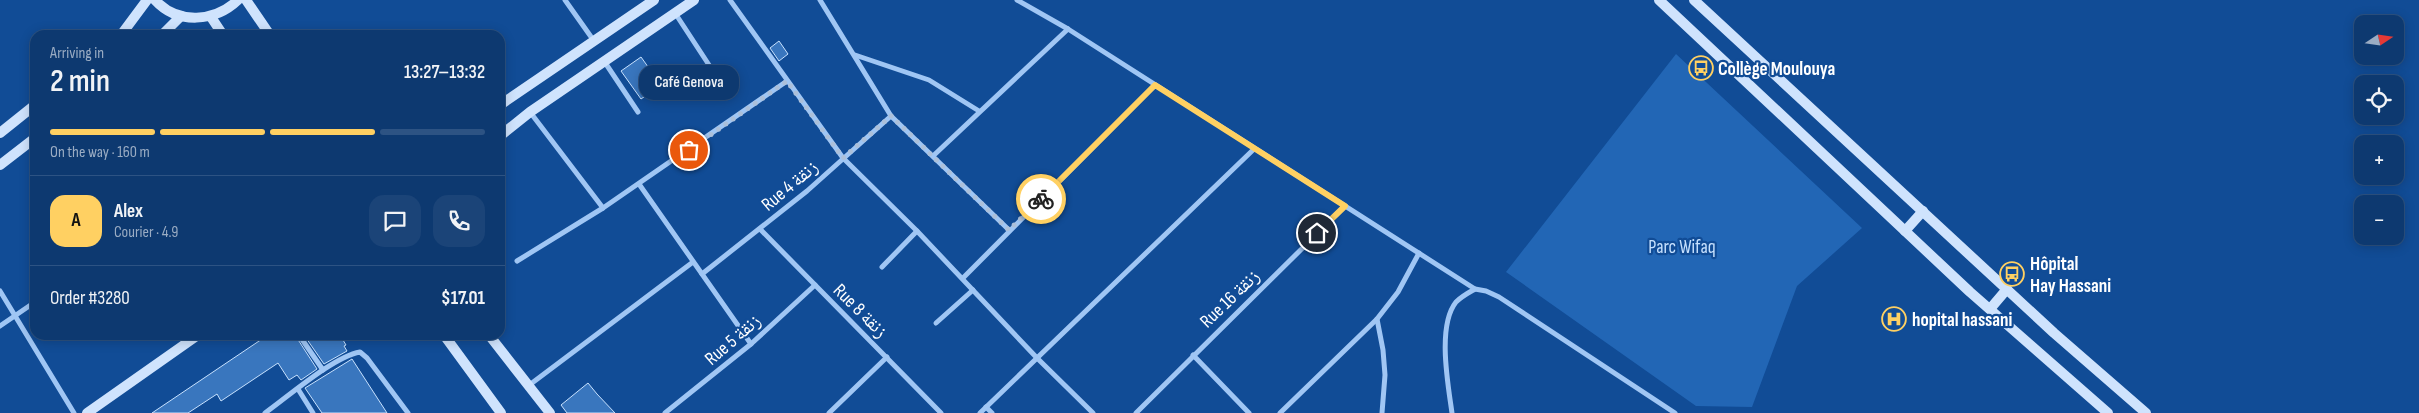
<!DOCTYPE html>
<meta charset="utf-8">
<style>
body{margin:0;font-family:"Sofia Sans Condensed","Noto Naskh Arabic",sans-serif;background:#1b4478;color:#f1f3f6;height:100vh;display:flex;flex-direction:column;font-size:19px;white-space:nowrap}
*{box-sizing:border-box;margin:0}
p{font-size:16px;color:#9aacc3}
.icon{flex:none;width:28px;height:28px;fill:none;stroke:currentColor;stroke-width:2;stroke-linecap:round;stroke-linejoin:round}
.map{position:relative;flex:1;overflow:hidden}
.details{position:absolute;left:30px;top:30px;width:475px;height:310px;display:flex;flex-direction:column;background:#0d3970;border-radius:15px;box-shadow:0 2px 12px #0003,0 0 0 1px #2d5383}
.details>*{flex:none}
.needle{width:32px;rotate:77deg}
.tools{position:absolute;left:2354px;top:15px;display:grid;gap:10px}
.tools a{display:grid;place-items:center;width:50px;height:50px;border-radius:10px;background:#0d3970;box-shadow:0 2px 12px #0003,0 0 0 1px #2d5383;font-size:25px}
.pin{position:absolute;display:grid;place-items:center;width:42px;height:42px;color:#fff;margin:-21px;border:2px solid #fff;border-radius:50%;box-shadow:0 1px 5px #0007}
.courier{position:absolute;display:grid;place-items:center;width:50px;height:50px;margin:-25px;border:4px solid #ffd062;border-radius:50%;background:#fff;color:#222;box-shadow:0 1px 6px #0007}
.bubble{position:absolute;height:35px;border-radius:15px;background:#0d3970;box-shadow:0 2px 12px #0003,0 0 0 1px #2d5383;font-size:16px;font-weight:600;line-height:35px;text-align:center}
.head em{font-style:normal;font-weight:600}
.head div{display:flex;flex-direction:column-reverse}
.head{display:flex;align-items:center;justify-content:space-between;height:85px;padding:0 20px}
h1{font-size:32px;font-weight:600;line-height:38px}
.bar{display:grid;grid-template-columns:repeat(4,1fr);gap:8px 5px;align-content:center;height:60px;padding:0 20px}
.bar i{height:6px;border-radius:4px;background:#2d5383}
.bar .on{background:#ffd062}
.bar p{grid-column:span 4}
.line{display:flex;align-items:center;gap:12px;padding:0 20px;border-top:1px solid #2d5383}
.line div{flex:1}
.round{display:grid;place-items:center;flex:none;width:52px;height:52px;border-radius:15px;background:#1b4478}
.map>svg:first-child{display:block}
.green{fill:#2266b5}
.building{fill:#3976be;stroke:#c7e1fe}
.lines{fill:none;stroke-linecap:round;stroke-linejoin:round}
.street{stroke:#a0c6f4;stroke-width:5}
.secondary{stroke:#cfe3fd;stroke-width:10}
.done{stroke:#acc0da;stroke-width:5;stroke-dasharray:0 9}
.route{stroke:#ffd062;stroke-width:6}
.labels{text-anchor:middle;stroke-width:4.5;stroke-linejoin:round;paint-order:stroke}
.poi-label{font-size:19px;font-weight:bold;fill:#fff;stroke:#114c96;text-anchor:start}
.street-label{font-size:19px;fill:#fff;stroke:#114c96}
.park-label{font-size:19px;fill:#c7e1fe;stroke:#114c96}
</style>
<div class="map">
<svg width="2419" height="413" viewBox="0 0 2419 413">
<rect width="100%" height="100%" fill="#114c96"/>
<!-- green -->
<polygon class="green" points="1676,54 1862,228 1797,286 1752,407 1696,406 1506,272"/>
<!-- building -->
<g class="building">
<polygon points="779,41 788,54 779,61 770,48"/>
<polygon points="641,57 661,85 641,99 621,71"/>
<polygon points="268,335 295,335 317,369 301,380 297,375 289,380 278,363 221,401 217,394 188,413 152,413"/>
<polygon points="304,335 340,335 346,345 344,346 347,351 324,364"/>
<polygon points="352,359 387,413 322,413 305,388"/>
<polygon points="588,383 597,394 615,413 567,413 561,405"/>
</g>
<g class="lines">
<!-- street -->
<g class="street">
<polyline points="565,0 594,41"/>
<polyline points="730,0 843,158 917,231 1037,358 1093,413"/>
<polyline points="820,0 891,116 1009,230"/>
<polyline points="1017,0 1068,29 1475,289 1486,291 1499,297 1675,413"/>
<polyline points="675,13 726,91"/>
<polyline points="855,55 929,80 979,111"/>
<polyline points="604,61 638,112"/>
<polyline points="530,112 603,208"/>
<polyline points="933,156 1068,29"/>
<polyline points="639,184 751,344"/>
<polyline points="760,229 941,413"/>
<polyline points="517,261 603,208 787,81"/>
<polyline points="882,267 917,231"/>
<polyline points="702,274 807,191 891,116"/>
<polyline points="963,278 1155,85"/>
<polyline points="0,291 74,413"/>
<polyline points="1377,319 1383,350 1385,375 1382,413"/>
<polyline points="936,323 973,290"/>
<polyline points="0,326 35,302"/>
<polyline points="299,335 323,370"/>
<polyline points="1193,355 1249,413"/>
<polyline points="528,386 693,262"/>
<polyline points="298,389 313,413"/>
<polyline points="986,407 992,413"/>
<path d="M265,413C289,396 333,357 360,352L367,358L408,413"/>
<polyline points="665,413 751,344 815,285"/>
<polyline points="829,413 887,357"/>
<polyline points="980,413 1254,149"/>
<polyline points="1136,413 1345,206"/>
<polyline points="1280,413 1377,319 1398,292 1419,253"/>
<path d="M1452,413C1448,384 1437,326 1456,302C1462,296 1468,293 1475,289"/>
</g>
<!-- secondary -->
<g class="secondary">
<path d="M155,0C178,25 215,22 238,0"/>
<polyline points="246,0 270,35"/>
<polyline points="1659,0 1970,292 2108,413"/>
<polyline points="1694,0 2054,333 2146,413"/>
<polyline points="211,17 223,35"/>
<polyline points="121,35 147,0"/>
<polyline points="162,35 181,16"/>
<polyline points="500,105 654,0"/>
<polyline points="0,133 35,105"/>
<polyline points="500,136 530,112 694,0"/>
<polyline points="0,165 35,138"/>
<polyline points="1905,231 1923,211"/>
<polyline points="1990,309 2007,289"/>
<polyline points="444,335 501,413"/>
<polyline points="489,335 550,413"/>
<polyline points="87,413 198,335"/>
</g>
</g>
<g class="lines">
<!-- done -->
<polyline class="done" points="689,150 787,81 843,158 891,116 1009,230 1041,199"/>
<!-- route -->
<polyline class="route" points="1041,199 1155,85 1345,206 1317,233"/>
</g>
<!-- icons -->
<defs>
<g id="bus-ring" transform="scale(1.25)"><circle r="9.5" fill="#114c96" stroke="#ffd062" stroke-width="1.5"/><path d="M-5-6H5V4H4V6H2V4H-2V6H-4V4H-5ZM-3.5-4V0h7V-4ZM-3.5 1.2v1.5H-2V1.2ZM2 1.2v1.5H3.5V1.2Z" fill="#ffd062"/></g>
<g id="hospital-ring" transform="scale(1.25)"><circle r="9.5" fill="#114c96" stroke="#ffd062" stroke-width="1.5"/><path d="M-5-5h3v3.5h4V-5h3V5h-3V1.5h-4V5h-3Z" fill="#ffd062"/></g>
</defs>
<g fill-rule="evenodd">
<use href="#bus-ring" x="1701" y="68"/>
<use href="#bus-ring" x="2012" y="274"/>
<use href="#hospital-ring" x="1894" y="319"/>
</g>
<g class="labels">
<!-- poi labels -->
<g class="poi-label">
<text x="1718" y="75">Collège Moulouya</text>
<text x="2030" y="270">Hôpital<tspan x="2030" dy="22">Hay Hassani</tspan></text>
<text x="1912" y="326">hopital hassani</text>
</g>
<!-- street labels -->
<g class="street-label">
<text transform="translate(789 185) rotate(-40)" y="7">Rue 4 زنقة</text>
<text transform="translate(1229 298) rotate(-44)" y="7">Rue 16 زنقة</text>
<text transform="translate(861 310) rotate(45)" y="7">Rue 8 زنقة</text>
<text transform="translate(732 339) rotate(-41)" y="7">Rue 5 زنقة</text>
</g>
<!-- park labels -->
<g class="park-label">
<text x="1682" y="253">Parc Wifaq</text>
</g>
</g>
</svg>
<div class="tools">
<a><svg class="needle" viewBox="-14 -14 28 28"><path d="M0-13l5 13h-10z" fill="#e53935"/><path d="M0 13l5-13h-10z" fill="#9aacc3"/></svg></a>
<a><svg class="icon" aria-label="locate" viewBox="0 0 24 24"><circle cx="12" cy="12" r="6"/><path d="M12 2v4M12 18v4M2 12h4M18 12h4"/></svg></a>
<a>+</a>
<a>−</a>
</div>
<div class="pin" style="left:689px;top:150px;background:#ea580c"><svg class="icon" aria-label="bag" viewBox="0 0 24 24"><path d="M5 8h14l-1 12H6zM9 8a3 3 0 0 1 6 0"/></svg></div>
<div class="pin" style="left:1317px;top:233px;background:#1f2937"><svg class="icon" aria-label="home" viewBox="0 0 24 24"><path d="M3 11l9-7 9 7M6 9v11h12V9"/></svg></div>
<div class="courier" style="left:1041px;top:199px"><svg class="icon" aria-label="bike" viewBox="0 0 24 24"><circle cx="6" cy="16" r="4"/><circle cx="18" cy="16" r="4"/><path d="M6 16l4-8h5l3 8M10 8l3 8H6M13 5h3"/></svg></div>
<div class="bubble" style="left:639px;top:65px;width:100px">Café Genova</div>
<section class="details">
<div class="head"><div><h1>2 min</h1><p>Arriving in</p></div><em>13:27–13:32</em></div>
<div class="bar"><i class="on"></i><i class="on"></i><i class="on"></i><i></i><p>On the way · 160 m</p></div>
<div class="line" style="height:90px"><b class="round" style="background:#ffd062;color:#111">A</b><div><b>Alex</b><p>Courier · 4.9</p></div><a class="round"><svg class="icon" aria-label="chat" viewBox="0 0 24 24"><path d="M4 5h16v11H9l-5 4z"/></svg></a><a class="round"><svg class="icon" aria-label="phone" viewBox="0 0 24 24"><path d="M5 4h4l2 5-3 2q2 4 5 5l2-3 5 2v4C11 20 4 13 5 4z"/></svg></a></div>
<div class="line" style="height:65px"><div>Order #3280</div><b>$17.01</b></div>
</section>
</div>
